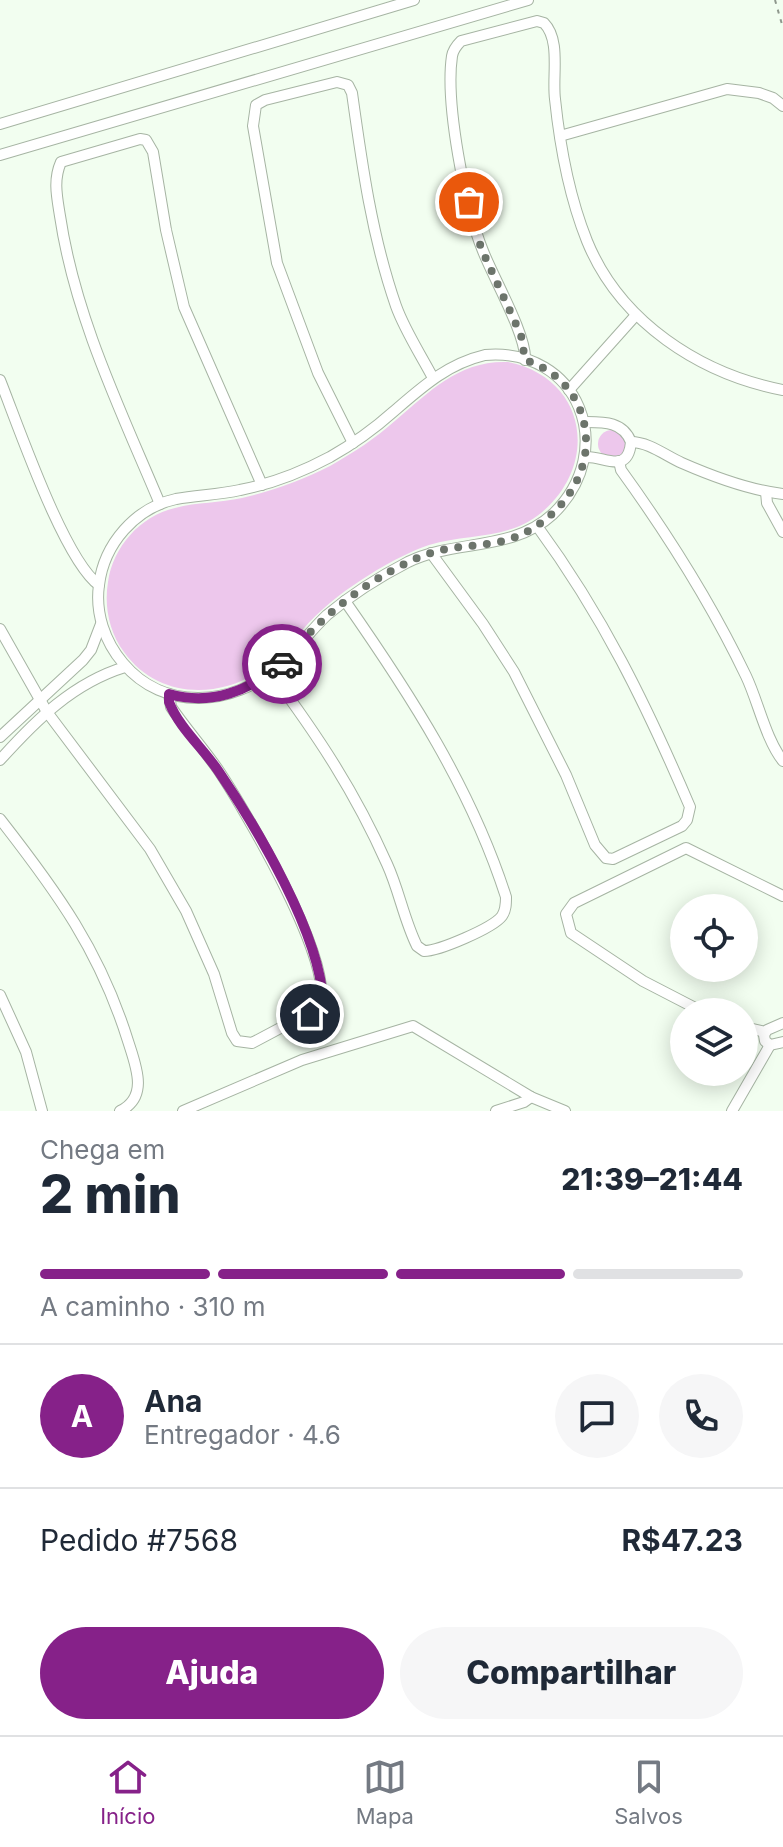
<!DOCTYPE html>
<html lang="pt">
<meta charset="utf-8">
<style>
body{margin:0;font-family:Inter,sans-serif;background:#f6f6f7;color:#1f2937;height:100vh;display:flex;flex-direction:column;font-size:30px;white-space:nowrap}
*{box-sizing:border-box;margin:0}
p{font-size:26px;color:#747a83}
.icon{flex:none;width:44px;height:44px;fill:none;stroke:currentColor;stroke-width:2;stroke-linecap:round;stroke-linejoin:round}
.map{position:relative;height:1111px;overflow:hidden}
.sheet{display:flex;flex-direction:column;background:#fff;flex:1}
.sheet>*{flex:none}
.tools{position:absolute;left:670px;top:894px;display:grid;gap:16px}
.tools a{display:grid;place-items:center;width:88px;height:88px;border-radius:50%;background:#fff;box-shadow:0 4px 20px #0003;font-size:40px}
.pin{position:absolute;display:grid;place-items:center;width:68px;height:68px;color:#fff;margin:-34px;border:4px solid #fff;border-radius:50%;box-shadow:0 2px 8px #0007}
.courier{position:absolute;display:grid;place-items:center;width:80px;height:80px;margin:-40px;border:6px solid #862189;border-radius:50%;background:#fff;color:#222;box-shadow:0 2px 10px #0007}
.summary em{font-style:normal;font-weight:800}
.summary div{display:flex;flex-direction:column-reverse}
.summary{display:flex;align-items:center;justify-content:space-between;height:136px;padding:0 40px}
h1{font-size:52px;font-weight:800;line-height:60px}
.bar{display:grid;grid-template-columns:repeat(4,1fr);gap:12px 8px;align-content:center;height:96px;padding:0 40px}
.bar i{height:10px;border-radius:6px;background:#e0e1e3}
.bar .on{background:#862189}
.bar p{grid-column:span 4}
.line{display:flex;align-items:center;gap:20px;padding:0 40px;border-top:2px solid #e0e1e3}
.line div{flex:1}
.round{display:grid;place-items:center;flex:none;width:84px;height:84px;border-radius:42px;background:#f6f6f7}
.primary-button{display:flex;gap:16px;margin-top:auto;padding:16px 40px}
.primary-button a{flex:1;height:92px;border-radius:48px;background:#862189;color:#fff;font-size:32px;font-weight:800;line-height:92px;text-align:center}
.primary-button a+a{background:#f6f6f7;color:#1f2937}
.tab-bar{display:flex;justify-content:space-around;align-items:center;height:112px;border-top:2px solid #e0e1e3;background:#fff;font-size:22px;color:#747a83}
.tab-bar a{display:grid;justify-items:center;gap:4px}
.tab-bar .on{color:#862189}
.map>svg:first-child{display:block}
.green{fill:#edc7ec}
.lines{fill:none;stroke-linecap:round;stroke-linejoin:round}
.minor-casing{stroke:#a6b4a3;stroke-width:12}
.path{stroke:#8f988d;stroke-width:2;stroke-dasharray:4 6;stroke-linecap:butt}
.minor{stroke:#fff;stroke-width:10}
.done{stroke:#6c746b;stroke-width:8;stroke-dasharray:0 14.4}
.route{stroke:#862189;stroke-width:10}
</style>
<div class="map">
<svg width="783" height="1111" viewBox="0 0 783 1111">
<rect width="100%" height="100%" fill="#f2fef0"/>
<!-- green -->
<g class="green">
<path d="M508,362C587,378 600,464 541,513C508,540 468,533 429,545C414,550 398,558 384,566C363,578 342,592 323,609C303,626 288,650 267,666C223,700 158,700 124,652C109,632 104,606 108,582C113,547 140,516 175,508C197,502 220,503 242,498C273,491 302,480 330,466C353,453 376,438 396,420C430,391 460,360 508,362Z"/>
<circle cx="612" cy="444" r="14"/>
</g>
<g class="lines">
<!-- minor casing -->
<g class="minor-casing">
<g id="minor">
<polyline points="0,124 414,0"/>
<polyline points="560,136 727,89 759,93 773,98 783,106"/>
<polyline points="0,155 528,0"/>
<path d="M485,355C579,347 619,450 553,514C512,552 455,539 408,562C379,577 352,594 327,615C310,631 296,651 278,667C233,706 164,712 123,663C105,642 95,613 99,585C104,544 135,508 176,499C197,495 218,495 240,490C271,484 302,472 330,457C353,444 374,429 393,412C422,387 447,364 485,355Z"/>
<path d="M525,360C527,336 493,277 483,251C465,207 445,103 452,56C453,50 456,46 461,41L537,21L544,23C561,40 552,76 555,99C560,147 569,196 587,241C620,322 700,374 783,390"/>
<path d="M0,380C18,425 64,560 99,585"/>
<polyline points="569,390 636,315"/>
<path d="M584,422C603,422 623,421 631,442C628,476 603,455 585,457"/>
<path d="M631,442C649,442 666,456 682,463C714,477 748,490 783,494"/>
<path d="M353,443L318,373L277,263L253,126L256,105L265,100L337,82L348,85L352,93C362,165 372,237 396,306C405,331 421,355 433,378"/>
<path d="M619,461L621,470C668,535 711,603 746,676C758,701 766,740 783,761"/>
<polyline points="766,492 767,503 783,532"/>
<path d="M160,504C121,411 75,317 60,216C57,197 53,180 61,162L140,139L146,140L153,152L166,230L184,307L262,485"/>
<path d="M431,553L483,624L514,672L566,775L595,845L606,858L613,859L682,826L687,820L690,807C646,704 603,616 537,526"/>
<path d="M0,629L47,712L150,849L186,911L214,974L232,1033L237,1041L252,1043L318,1008C341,972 243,807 219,771C204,749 186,729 171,707L169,694"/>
<path d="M271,673C318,736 355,792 387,864C399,890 404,920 417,946L424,951C439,951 493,928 502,916C506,910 506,904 506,897C471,788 410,694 345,601"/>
<polyline points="0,737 83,660 91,650 101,624"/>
<path d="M0,760C36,720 73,683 125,667"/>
<path d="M0,819C57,892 100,951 128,1041C136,1066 149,1097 120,1111"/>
<polyline points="0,995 26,1052 42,1111"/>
<polyline points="703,1012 643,981 571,933 566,914 574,903 686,848 783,896"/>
<polyline points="783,1023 767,1030 764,1035 765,1041 770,1045 783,1042"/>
<polyline points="744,1027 765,1032"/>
<polyline points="183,1111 302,1060 413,1026 531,1097 565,1111"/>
<polyline points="496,1111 524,1102 531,1097"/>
<polyline points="732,1111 770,1045"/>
</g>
</g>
<!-- path -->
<polyline class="path" points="775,0 783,28"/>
<!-- minor -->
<use href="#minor" class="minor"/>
</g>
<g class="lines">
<!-- done -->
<path class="done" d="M282,664C310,629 343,599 382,576C397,568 414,558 431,553C454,545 479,547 503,541C553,528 596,477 584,423C577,391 555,370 525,360L521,335L481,248L469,202"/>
<!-- route -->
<path class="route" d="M282,664C248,691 212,706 169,694V702C179,728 204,749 219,772C257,828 320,934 323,1001L310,1014"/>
</g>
</svg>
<div class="tools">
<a><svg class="icon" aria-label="locate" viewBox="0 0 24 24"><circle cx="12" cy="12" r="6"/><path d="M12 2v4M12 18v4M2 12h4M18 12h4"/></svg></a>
<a><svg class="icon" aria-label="layers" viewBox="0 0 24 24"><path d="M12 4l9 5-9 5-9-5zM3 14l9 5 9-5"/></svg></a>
</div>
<div class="pin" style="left:469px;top:202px;background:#ea580c"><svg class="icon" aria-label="bag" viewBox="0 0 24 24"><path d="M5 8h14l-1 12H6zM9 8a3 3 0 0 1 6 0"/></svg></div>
<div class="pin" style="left:310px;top:1014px;background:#1f2937"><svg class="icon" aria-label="home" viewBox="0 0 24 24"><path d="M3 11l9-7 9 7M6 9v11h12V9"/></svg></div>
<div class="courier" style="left:282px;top:664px"><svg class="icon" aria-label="car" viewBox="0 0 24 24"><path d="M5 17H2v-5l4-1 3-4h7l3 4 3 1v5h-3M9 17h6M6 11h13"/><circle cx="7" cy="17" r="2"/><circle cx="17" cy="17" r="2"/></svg></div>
</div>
<section class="sheet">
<div class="summary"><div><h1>2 min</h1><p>Chega em</p></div><em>21:39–21:44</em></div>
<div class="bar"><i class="on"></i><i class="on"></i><i class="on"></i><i></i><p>A caminho · 310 m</p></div>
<div class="line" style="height:144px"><b class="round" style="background:#862189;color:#fff">A</b><div><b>Ana</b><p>Entregador · 4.6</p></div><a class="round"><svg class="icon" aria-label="chat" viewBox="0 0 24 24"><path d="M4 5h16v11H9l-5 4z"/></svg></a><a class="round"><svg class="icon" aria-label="phone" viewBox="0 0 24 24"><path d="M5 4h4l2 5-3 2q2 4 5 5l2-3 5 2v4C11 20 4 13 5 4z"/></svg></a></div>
<div class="line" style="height:104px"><div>Pedido #7568</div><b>R$47.23</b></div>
<div class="primary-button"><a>Ajuda</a><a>Compartilhar</a></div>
</section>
<nav class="tab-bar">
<a class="on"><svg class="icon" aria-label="home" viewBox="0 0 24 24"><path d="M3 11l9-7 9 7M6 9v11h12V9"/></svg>Início</a>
<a><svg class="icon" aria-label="map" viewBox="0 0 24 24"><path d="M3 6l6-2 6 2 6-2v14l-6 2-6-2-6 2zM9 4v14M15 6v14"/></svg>Mapa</a>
<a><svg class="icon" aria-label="saved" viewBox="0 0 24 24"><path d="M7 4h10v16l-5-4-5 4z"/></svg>Salvos</a>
</nav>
